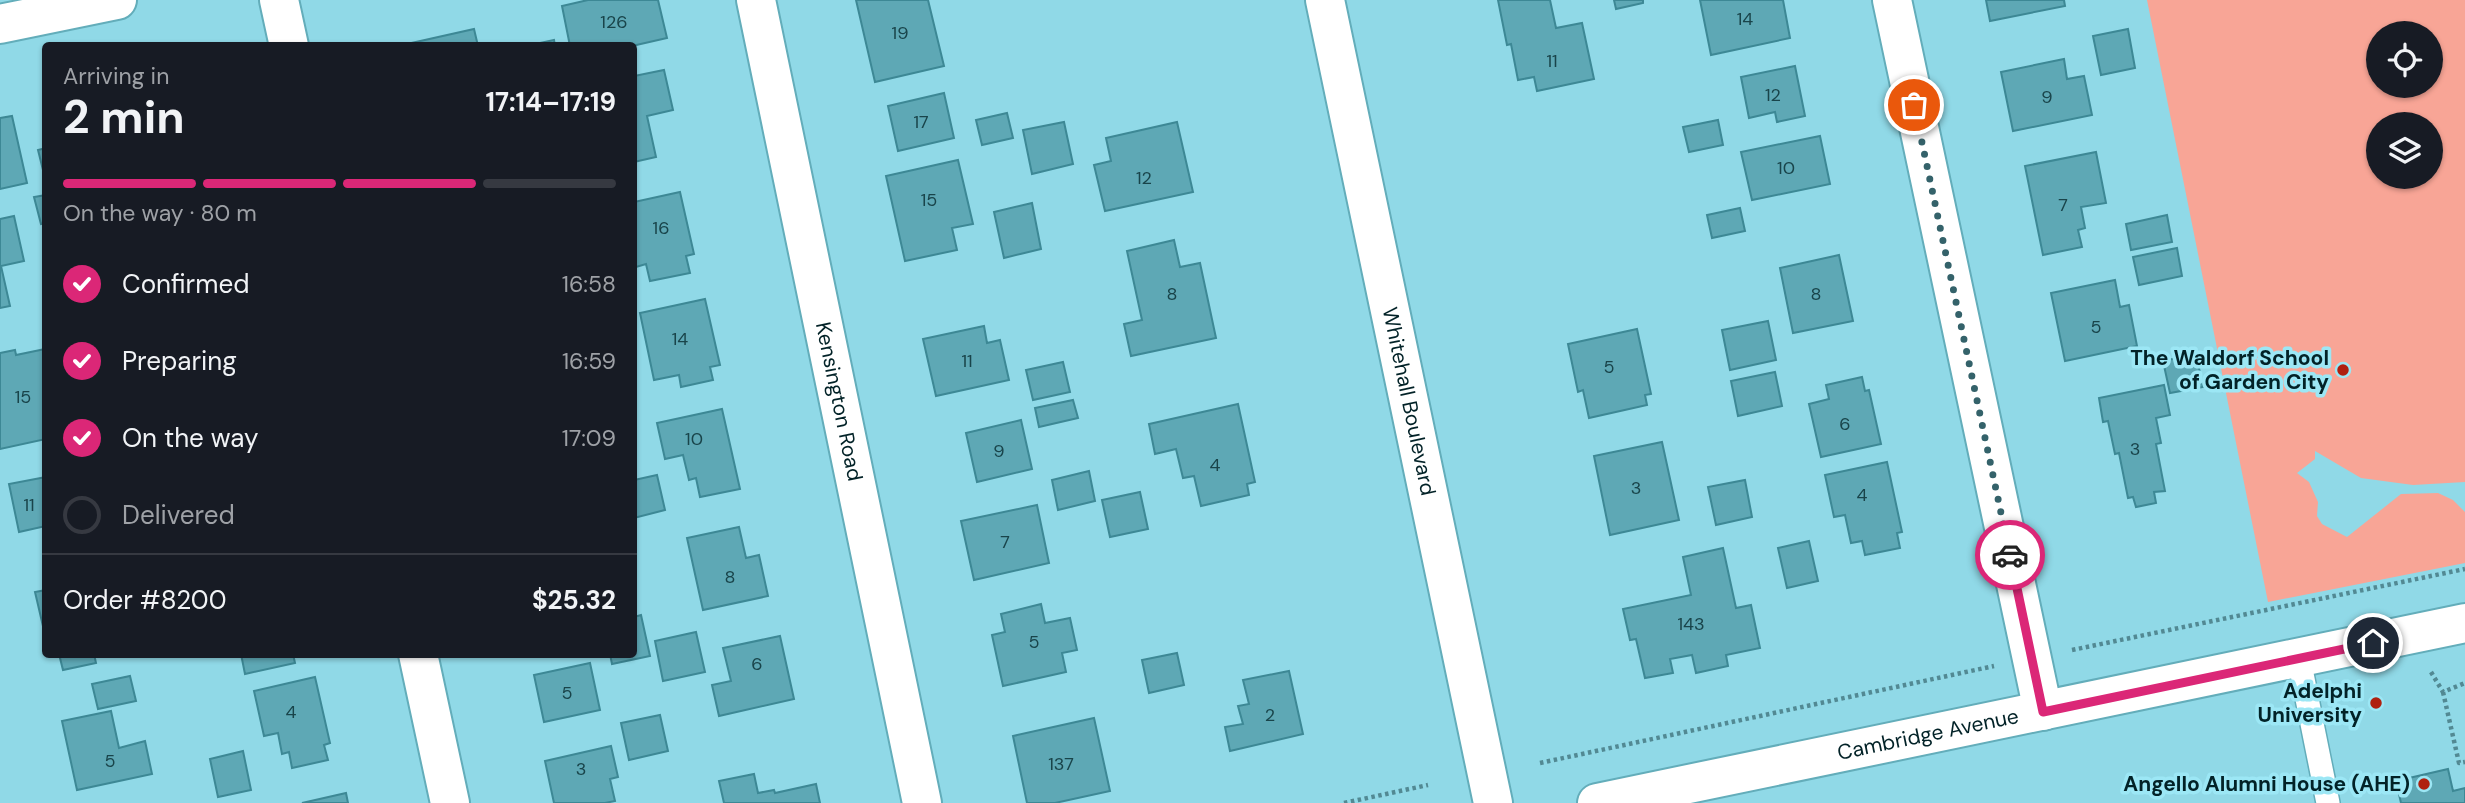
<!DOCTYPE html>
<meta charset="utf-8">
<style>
body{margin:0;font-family:"DM Sans",sans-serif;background:#242831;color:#f1f3f6;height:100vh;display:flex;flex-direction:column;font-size:26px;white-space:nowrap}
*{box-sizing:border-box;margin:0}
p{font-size:23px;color:#9ea1a6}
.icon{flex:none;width:38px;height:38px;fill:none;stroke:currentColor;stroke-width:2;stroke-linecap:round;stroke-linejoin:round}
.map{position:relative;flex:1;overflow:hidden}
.drawer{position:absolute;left:42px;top:42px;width:595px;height:616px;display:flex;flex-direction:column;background:#171b24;border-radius:7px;box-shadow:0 2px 5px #0004}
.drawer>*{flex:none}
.tools{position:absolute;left:2366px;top:21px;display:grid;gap:14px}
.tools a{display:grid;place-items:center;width:77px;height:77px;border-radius:50%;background:#171b24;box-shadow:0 2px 5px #0004;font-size:35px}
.pin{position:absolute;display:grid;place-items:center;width:60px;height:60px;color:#fff;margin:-30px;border:4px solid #fff;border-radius:50%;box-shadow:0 2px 7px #0007}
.courier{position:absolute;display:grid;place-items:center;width:70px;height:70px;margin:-35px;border:5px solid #db2777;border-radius:50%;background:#fff;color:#222;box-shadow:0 2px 9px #0007}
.overview em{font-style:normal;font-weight:700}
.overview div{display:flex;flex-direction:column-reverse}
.overview{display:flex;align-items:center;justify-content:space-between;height:119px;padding:0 21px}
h1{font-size:46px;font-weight:700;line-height:52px}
.bar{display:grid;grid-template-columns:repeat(4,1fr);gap:10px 7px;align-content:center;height:84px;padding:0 21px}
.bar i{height:9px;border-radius:5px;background:#363941}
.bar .active{background:#db2777}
.bar p{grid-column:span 4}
.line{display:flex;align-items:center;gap:18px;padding:0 21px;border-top:2px solid #363941}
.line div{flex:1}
ol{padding:0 21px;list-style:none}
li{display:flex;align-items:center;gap:21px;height:77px}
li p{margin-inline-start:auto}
li .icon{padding:7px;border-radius:50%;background:#db2777;color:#fff;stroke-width:4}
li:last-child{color:#9ea1a6}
li i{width:38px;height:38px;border:4px solid #363941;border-radius:50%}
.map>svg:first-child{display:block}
.green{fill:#f8a596;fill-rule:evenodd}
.building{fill:#5ea8b5;stroke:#3d8895;stroke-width:2}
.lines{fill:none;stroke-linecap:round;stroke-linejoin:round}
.service-casing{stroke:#63adba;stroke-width:26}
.minor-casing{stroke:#63adba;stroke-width:42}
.path{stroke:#528993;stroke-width:4.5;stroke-dasharray:3.5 3.5;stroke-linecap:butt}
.service{stroke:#fff;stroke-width:23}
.minor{stroke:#fff;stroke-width:38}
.done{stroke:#34626a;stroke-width:7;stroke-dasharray:0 12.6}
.route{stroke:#db2777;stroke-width:9}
.poi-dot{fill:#af200f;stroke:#9ce7f5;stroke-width:2.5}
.labels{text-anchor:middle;stroke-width:7;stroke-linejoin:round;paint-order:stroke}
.number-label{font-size:18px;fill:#19444a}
.poi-label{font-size:21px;font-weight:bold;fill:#022227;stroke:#9ce7f5;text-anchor:end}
.street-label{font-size:21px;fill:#022227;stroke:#9ce7f5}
</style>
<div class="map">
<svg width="2465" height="803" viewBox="0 0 2465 803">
<rect width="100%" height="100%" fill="#90d9e7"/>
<!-- green -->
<path class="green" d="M2147,0H2465V482L2413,485L2361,478L2315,451V459L2297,473L2309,482L2318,502L2317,516L2322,524L2347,537L2401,494L2438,493L2453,500L2465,512V563L2268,602ZM2378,33H2431V86H2378ZM2378,124H2431V177H2378Z"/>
<!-- building -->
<g class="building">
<polygon points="588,0 658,0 667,38 632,46 570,46 562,6"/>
<polygon points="856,0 928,0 944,66 875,82"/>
<polygon points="1498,0 1550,0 1556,28 1582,23 1594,79 1537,91 1534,77 1518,80 1511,44 1507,45"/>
<polygon points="1614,0 1643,0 1643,3 1616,9"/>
<polygon points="1700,0 1783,0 1790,38 1711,55"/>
<polygon points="1986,0 2064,0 2065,6 1990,21"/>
<polygon points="474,29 478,46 398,46"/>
<polygon points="2128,29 2135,68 2101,75 2093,36"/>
<polygon points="554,40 555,46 531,45"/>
<polygon points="2064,59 2067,79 2084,76 2092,115 2013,131 2001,72"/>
<polygon points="1795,66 1805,116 1777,122 1775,112 1749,118 1741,77"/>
<polygon points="664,70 673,110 647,116 656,157 634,162 634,76"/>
<polygon points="944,93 954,138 898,151 888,106"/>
<polygon points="1007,113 1013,138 982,145 976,120"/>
<polygon points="12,116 27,183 0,189 0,118"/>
<polygon points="1718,120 1723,145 1689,152 1683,127"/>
<polygon points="1064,122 1073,164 1032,174 1023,130"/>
<polygon points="1177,122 1193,192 1105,211 1094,165 1111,161 1106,138"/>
<polygon points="1820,136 1830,184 1752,200 1741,152"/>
<polygon points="46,148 46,182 38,150"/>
<polygon points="2096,152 2106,203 2081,207 2085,228 2078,230 2082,247 2043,255 2025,166"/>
<polygon points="958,160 973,224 952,228 957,250 905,261 886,176"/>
<polygon points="680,192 694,254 686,256 690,273 650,281 646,264 636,267 634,258 634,202"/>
<polygon points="46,195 46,223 41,224 34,197"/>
<polygon points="1032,203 1041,249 1004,258 994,212"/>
<polygon points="1740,208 1745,231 1712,238 1707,215"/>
<polygon points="2167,215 2172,242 2131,250 2126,224"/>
<polygon points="14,216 24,261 1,266 10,306 0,308 0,219"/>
<polygon points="1174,240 1180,267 1200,263 1216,338 1131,356 1124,324 1142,320 1127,251"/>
<polygon points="2177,248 2182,276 2139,285 2133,257"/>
<polygon points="1839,255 1853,321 1793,333 1780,268"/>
<polygon points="2115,280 2120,307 2129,305 2137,346 2065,361 2051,293"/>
<polygon points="705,299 720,365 710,367 713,380 681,387 679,375 654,380 640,313"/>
<polygon points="1768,321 1776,360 1730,370 1722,330"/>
<polygon points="984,326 987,343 1000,340 1009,380 936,396 923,339"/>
<polygon points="1637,329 1651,394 1645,395 1647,405 1589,418 1583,390 1578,392 1568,344"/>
<polygon points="45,349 46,439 0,449 0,353 15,350 16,355"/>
<polygon points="2196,354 2203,387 2170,393 2163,361"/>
<polygon points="1063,362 1070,392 1033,400 1026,370"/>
<polygon points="1775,372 1782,406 1738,416 1731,381"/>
<polygon points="1862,377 1865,391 1869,390 1881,444 1821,457 1809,404 1829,399 1826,385"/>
<polygon points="2164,385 2170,415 2156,418 2161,443 2156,444 2165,491 2154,492 2156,503 2136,507 2133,497 2128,498 2119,453 2115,454 2108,421 2103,422 2099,398"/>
<polygon points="1073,400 1078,418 1039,427 1035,408"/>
<polygon points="1238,404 1255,482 1247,484 1249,495 1201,506 1194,476 1183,478 1176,449 1155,454 1149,424"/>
<polygon points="722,409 740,489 700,497 696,478 689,480 683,455 665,459 657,423"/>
<polygon points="1021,420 1032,469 977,482 966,433"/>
<polygon points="1662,442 1679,520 1610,535 1594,456"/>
<polygon points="1887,462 1902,532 1897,533 1900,548 1865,555 1862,541 1851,543 1845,515 1834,517 1825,475"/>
<polygon points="1089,471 1095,501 1058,510 1052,480"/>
<polygon points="657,475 665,510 634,518 634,480"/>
<polygon points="46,477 46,526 19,532 9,484"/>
<polygon points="1745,480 1752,517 1716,525 1708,487"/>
<polygon points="1140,492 1148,529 1110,537 1102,500"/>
<polygon points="1037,505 1049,563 974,580 961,521"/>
<polygon points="739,527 746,558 759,555 768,596 703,610 687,538"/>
<polygon points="1809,541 1818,581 1787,588 1778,548"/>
<polygon points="1723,548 1736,608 1751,605 1760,648 1726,655 1728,666 1696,673 1692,655 1670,659 1673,673 1645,678 1636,639 1630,640 1623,609 1691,595 1683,557"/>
<polygon points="46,590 46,639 35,592"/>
<polygon points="1041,604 1045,623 1070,618 1077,650 1062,653 1066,672 1003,686 992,635 1005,632 1001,614"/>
<polygon points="641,615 650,656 612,664 610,654 634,654 634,617"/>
<polygon points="696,632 705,672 663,681 655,641"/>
<polygon points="780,636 794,699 719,716 712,685 731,681 723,648"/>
<polygon points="1177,653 1184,685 1149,693 1142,660"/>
<polygon points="59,654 94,654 96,663 63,670"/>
<polygon points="241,654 293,654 295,663 245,674"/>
<polygon points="590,663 600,710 544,722 534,675"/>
<polygon points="1289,671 1303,734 1230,751 1225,727 1243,724 1238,706 1249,704 1243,680"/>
<polygon points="130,676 136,701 98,709 92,684"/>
<polygon points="315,677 330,743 324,745 328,760 292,768 289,752 282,754 278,733 264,736 254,691"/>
<polygon points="111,711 119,748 145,741 152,774 77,790 62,721"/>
<polygon points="660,715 668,751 629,760 621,723"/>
<polygon points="1094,718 1110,791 1055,803 1027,803 1013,736"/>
<polygon points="611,746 618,777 610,779 615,801 605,803 554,803 545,761"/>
<polygon points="243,751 251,790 218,797 210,759"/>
<polygon points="2448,769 2453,791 2465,788 2465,803 2401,803 2396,781"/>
<polygon points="754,774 758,793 774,790 775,793 816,784 820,803 724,803 719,781"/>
<polygon points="346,793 348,803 302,803"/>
</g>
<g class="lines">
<!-- service casing -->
<g class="service-casing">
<polyline id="service" points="2299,659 2328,803"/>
</g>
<!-- minor casing -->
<g class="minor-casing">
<g id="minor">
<polyline points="279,0 289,46"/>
<path id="s1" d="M756,0L922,803"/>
<path id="s2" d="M1325,0L1493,803"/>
<polyline points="1892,0 2043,711"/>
<polyline points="0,24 117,0"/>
<polyline points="418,654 450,803"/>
<path id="s3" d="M1597,803L2465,623"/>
</g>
</g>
<!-- path -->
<g class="path">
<polyline points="2072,650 2465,569"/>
<polyline points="2431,672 2443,692 2465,683"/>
<polyline points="2443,692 2459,763 2465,762"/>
<polyline points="1540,763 1994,666"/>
<polyline points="1344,803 1428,785"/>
</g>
<!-- service -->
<use href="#service" class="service"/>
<!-- minor -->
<use href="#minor" class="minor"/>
</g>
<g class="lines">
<!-- done -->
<polyline class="done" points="1914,105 2010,555"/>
<!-- route -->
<polyline class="route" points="2010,555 2043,712 2373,643"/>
</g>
<!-- markers -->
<g class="poi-dot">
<circle cx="2343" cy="370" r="7"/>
<circle cx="2376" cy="703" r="7"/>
<circle cx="2424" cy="784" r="7"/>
</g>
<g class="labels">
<!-- number labels -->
<g class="number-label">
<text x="1745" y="25">14</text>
<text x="614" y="28">126</text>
<text x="900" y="39">19</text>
<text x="1552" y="67">11</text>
<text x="1773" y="101">12</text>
<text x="2047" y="103">9</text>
<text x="921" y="128">17</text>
<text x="1786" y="174">10</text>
<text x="1144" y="184">12</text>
<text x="929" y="206">15</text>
<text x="2063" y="211">7</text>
<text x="661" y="234">16</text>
<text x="1172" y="300">8</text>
<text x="1816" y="300">8</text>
<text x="2096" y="333">5</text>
<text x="680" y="345">14</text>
<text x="967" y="367">11</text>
<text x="1609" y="373">5</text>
<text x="23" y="403">15</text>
<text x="1845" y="430">6</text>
<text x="694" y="445">10</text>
<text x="2135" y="455">3</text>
<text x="999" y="457">9</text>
<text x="1215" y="471">4</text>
<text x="1636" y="494">3</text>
<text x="1862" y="501">4</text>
<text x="29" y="511">11</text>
<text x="1005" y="548">7</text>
<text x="730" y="583">8</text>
<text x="1691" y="630">143</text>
<text x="1034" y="648">5</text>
<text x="757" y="670">6</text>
<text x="567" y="699">5</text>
<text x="291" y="718">4</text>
<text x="1270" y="721">2</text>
<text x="110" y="767">5</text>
<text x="1061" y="770">137</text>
<text x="581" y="775">3</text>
</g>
<!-- poi labels -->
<g class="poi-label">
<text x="2329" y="365">The Waldorf School<tspan x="2329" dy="24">of Garden City</tspan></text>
<text x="2362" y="698">Adelphi<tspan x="2362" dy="24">University</tspan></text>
<text x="2410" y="791">Angello Alumni House (AHE)</text>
</g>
<!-- street labels -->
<g class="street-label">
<text dy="7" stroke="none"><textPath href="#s2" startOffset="410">Whitehall Boulevard</textPath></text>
<text dy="7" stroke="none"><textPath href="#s1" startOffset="410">Kensington Road</textPath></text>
<text dy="7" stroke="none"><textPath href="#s3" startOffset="338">Cambridge Avenue</textPath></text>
</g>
</g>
</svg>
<div class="tools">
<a><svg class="icon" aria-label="locate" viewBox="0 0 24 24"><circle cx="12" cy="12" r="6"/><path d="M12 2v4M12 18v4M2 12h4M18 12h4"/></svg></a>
<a><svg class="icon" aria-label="layers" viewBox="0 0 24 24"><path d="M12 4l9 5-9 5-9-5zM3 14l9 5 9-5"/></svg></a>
</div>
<div class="pin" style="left:1914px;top:105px;background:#ea580c"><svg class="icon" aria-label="bag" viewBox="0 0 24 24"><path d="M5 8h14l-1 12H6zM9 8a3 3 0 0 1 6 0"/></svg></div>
<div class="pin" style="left:2373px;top:643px;background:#1f2937"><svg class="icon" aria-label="home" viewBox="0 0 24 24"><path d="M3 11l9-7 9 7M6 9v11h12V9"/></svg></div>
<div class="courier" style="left:2010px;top:555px"><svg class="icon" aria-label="car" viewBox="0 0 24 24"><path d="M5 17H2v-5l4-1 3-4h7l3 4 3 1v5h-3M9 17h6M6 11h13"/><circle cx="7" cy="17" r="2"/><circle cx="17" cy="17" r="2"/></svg></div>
<section class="drawer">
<div class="overview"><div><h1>2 min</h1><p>Arriving in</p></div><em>17:14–17:19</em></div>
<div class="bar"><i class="active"></i><i class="active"></i><i class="active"></i><i></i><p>On the way · 80 m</p></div>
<ol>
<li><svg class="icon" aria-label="check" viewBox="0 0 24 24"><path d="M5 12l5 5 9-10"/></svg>Confirmed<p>16:58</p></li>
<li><svg class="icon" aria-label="check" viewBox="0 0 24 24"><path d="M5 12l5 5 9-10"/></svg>Preparing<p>16:59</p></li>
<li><svg class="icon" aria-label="check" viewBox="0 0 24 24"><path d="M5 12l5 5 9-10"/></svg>On the way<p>17:09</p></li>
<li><i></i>Delivered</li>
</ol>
<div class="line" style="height:91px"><div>Order #8200</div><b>$25.32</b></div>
</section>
</div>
